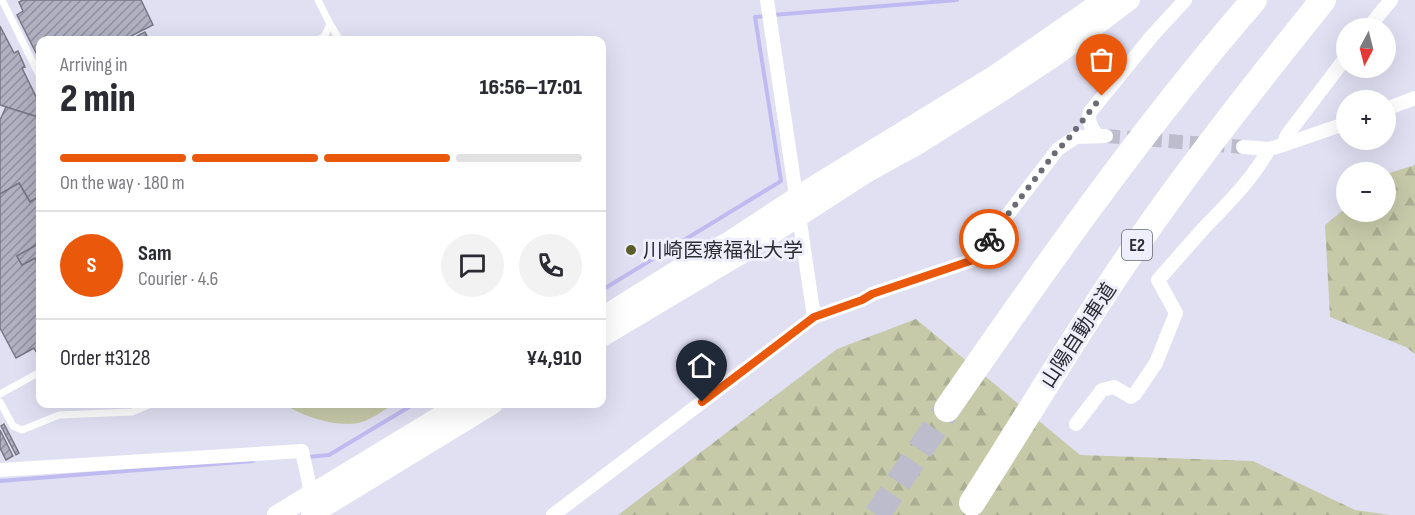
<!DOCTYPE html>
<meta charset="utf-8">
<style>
body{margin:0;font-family:"Sofia Sans Condensed","Noto Sans JP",sans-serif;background:#f2f2f3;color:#2b2b33;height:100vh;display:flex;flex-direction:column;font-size:22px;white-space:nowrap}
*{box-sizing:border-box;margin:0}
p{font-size:20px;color:#7c7c81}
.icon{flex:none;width:33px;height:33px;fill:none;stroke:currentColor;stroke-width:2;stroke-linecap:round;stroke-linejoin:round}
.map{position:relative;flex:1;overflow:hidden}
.sheet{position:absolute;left:36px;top:36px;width:570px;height:372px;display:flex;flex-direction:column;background:#fff;border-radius:12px;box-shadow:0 6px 24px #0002}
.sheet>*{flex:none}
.needle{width:39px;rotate:187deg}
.buttons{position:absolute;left:1336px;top:18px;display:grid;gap:12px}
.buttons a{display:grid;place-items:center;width:60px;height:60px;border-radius:50%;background:#fff;box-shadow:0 6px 24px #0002;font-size:30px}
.pin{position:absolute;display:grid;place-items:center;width:51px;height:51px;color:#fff;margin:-62px -26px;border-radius:50% 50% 50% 0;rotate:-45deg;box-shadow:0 0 6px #0007}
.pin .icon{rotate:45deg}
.courier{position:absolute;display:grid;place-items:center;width:60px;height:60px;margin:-30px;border:4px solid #ea580c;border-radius:50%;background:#fff;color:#222;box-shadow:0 2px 8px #0007}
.summary em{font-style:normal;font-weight:800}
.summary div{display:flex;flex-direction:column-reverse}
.summary{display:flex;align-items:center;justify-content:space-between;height:102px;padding:0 24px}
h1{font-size:39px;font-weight:800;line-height:45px}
.bar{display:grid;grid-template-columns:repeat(4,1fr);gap:9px 6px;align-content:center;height:72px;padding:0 24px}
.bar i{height:8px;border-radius:4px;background:#e1e1e2}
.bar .current{background:#ea580c}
.bar p{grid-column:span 4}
.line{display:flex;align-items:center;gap:15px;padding:0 24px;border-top:2px solid #e1e1e2}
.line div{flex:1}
.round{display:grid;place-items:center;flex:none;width:63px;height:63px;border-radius:32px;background:#f2f2f3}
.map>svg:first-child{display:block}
.forest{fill:url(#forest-firs)}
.garden{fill:#c6caa9}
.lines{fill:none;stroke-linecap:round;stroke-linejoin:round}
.stream{stroke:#bfbbf0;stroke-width:4}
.building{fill:url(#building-hatch);stroke:#787787;stroke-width:1.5}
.street-tunnel{stroke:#bdbccd;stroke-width:14;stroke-dasharray:14 7;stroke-linecap:butt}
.highway-tunnel{stroke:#bdbccd;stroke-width:26;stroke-dasharray:26 13;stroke-linecap:butt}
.lane{stroke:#fff;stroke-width:7}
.street{stroke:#fff;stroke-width:14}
.secondary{stroke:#fff;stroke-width:20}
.highway{stroke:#fff;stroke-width:26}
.done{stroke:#6b6b76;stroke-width:6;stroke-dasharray:0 10.8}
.route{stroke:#ea580c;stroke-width:8}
.poi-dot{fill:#5a5e2b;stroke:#efeefd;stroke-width:2}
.labels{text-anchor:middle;stroke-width:6;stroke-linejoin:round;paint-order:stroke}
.shield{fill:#efeefd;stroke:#666670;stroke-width:1.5}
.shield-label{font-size:18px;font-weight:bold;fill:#2c2c33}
.poi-label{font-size:20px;fill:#2c2c33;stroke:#efeefd;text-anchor:start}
.street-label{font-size:20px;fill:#2c2c33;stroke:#efeefd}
</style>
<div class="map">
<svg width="1415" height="515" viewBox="0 0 1415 515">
<defs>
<pattern id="forest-firs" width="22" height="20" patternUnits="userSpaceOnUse" patternTransform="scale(1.5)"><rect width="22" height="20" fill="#c6caa9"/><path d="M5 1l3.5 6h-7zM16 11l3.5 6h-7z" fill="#aaae92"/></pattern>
<pattern id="building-hatch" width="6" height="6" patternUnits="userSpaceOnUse" patternTransform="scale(1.5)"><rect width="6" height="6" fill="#b2b1c2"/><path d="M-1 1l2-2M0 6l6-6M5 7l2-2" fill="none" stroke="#91909e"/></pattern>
</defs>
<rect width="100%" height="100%" fill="#e1e0f3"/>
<!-- forest -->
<g class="forest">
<polygon points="1415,165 1415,354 1406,347 1330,317 1325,225 1347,207 1347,212 1386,212 1386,174"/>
<polygon points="916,319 1080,455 1253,461 1355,510 1390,515 618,515 837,349"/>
</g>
<!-- garden -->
<path class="garden" d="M284,404H394C385,409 375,417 365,421C342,430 303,417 284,404Z"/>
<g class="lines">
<!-- stream -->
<g class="stream">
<polyline points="773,15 957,0"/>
<polyline points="602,290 781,181 755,17 766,16"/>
<polyline points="306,457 329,455 414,404"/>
<polyline points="0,481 253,461"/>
</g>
</g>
<!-- building -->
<g class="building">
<polygon points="23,0 141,0 153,25 131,36 133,40 40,40 40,61 17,15 23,11 19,2"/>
<polygon points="0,26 14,53 18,51 25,67 22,68 40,105 40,118 0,105"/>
<polygon points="145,32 149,40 139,40 137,36"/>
<polygon points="6,107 38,117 37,122 40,124 40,196 30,202 19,183 0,194 0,120"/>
<polygon points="19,183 30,202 40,196 40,243 17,256 22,265 35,258 40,268 40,358 34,348 16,358 0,328 0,194"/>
<polygon points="40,243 40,259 37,261 35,258 22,265 17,256"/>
<polygon points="4,424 19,453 16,455 1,426"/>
<polygon points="0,430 13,456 6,460 0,448"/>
</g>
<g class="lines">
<!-- street-tunnel -->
<polyline class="street-tunnel" points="1106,136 1243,147"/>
<!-- highway-tunnel -->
<polyline class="highway-tunnel" points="877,515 947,409"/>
<!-- lane -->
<g class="lane">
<polyline points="3,2 40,77"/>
<polyline points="330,24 340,40"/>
<polyline points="317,40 324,37 330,24 318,0"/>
<polyline points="0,394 40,372"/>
<polyline points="0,402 13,426 22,430 59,415 132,412 151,404"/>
</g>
<!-- street -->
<g class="street">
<polyline points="767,0 814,317"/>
<polyline points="1368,28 1391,0"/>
<polyline points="1386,109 1415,98"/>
<path d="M1097,136C1092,128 1087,122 1090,112L1152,36L1185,0"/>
<polyline points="1283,145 1287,135 1347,56"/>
<polyline points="1243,147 1269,149 1283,145 1347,123"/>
<path d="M1076,424L1102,390L1114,387L1131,397L1135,394L1156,363L1176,313L1158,280C1173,263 1189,245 1204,228C1228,203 1252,180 1269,149"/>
<polyline points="0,470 302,451 309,483 311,503"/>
<polyline points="553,515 814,317 862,300 872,294 973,260 1058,149 1076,137 1106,136"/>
</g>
<!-- secondary -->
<g class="secondary">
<polyline points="602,317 684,266 728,242 812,187 995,75 1103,0"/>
<polyline points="602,337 738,256 866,173 917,145 1004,90 1057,55 1130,0"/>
<polyline points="277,515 460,404"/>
<polyline points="311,515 493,404"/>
</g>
<!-- highway -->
<g class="highway">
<path d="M947,409C1044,269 1142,129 1254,0"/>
<path d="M972,503C1032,409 1089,312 1154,220C1207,145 1265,72 1323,0"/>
</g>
</g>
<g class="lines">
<!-- done -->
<polyline class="done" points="989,239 1058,149 1065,143 1102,96"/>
<!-- route -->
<polyline class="route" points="702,402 814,317 862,300 872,294 973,260 989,239"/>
</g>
<!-- markers -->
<circle class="poi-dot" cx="631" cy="250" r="6"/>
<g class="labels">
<!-- shield labels -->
<rect class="shield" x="1122" y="230" width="30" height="30" rx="4.5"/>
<g class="shield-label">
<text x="1137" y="251">E2</text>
</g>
<!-- poi labels -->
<g class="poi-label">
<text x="643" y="257">川崎医療福祉大学</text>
</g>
<!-- street labels -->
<g class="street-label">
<text transform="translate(1078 335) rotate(-57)" y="7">山陽自動車道</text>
</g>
</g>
</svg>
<div class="buttons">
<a><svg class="needle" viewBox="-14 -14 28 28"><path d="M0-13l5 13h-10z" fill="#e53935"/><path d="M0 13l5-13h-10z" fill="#7c7c81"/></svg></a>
<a>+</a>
<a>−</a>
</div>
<div class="pin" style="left:1102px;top:96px;background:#ea580c"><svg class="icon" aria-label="bag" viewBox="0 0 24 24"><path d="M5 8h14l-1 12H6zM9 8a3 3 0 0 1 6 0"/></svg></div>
<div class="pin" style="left:702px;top:402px;background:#1f2937"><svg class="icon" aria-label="home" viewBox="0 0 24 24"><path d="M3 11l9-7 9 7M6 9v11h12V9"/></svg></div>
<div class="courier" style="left:989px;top:239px"><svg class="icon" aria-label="bike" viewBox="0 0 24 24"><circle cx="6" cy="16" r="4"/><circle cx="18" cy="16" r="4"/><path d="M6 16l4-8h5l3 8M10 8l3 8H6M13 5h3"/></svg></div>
<section class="sheet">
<div class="summary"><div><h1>2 min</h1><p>Arriving in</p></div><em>16:56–17:01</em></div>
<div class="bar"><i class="current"></i><i class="current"></i><i class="current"></i><i></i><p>On the way · 180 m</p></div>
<div class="line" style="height:108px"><b class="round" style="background:#ea580c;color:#fff">S</b><div><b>Sam</b><p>Courier · 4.6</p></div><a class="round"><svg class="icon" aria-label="chat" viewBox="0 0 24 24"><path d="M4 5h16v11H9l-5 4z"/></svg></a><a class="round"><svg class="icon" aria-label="phone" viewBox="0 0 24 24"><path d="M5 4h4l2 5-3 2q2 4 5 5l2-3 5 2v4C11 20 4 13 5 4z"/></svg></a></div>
<div class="line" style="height:78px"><div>Order #3128</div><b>¥4,910</b></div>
</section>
</div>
